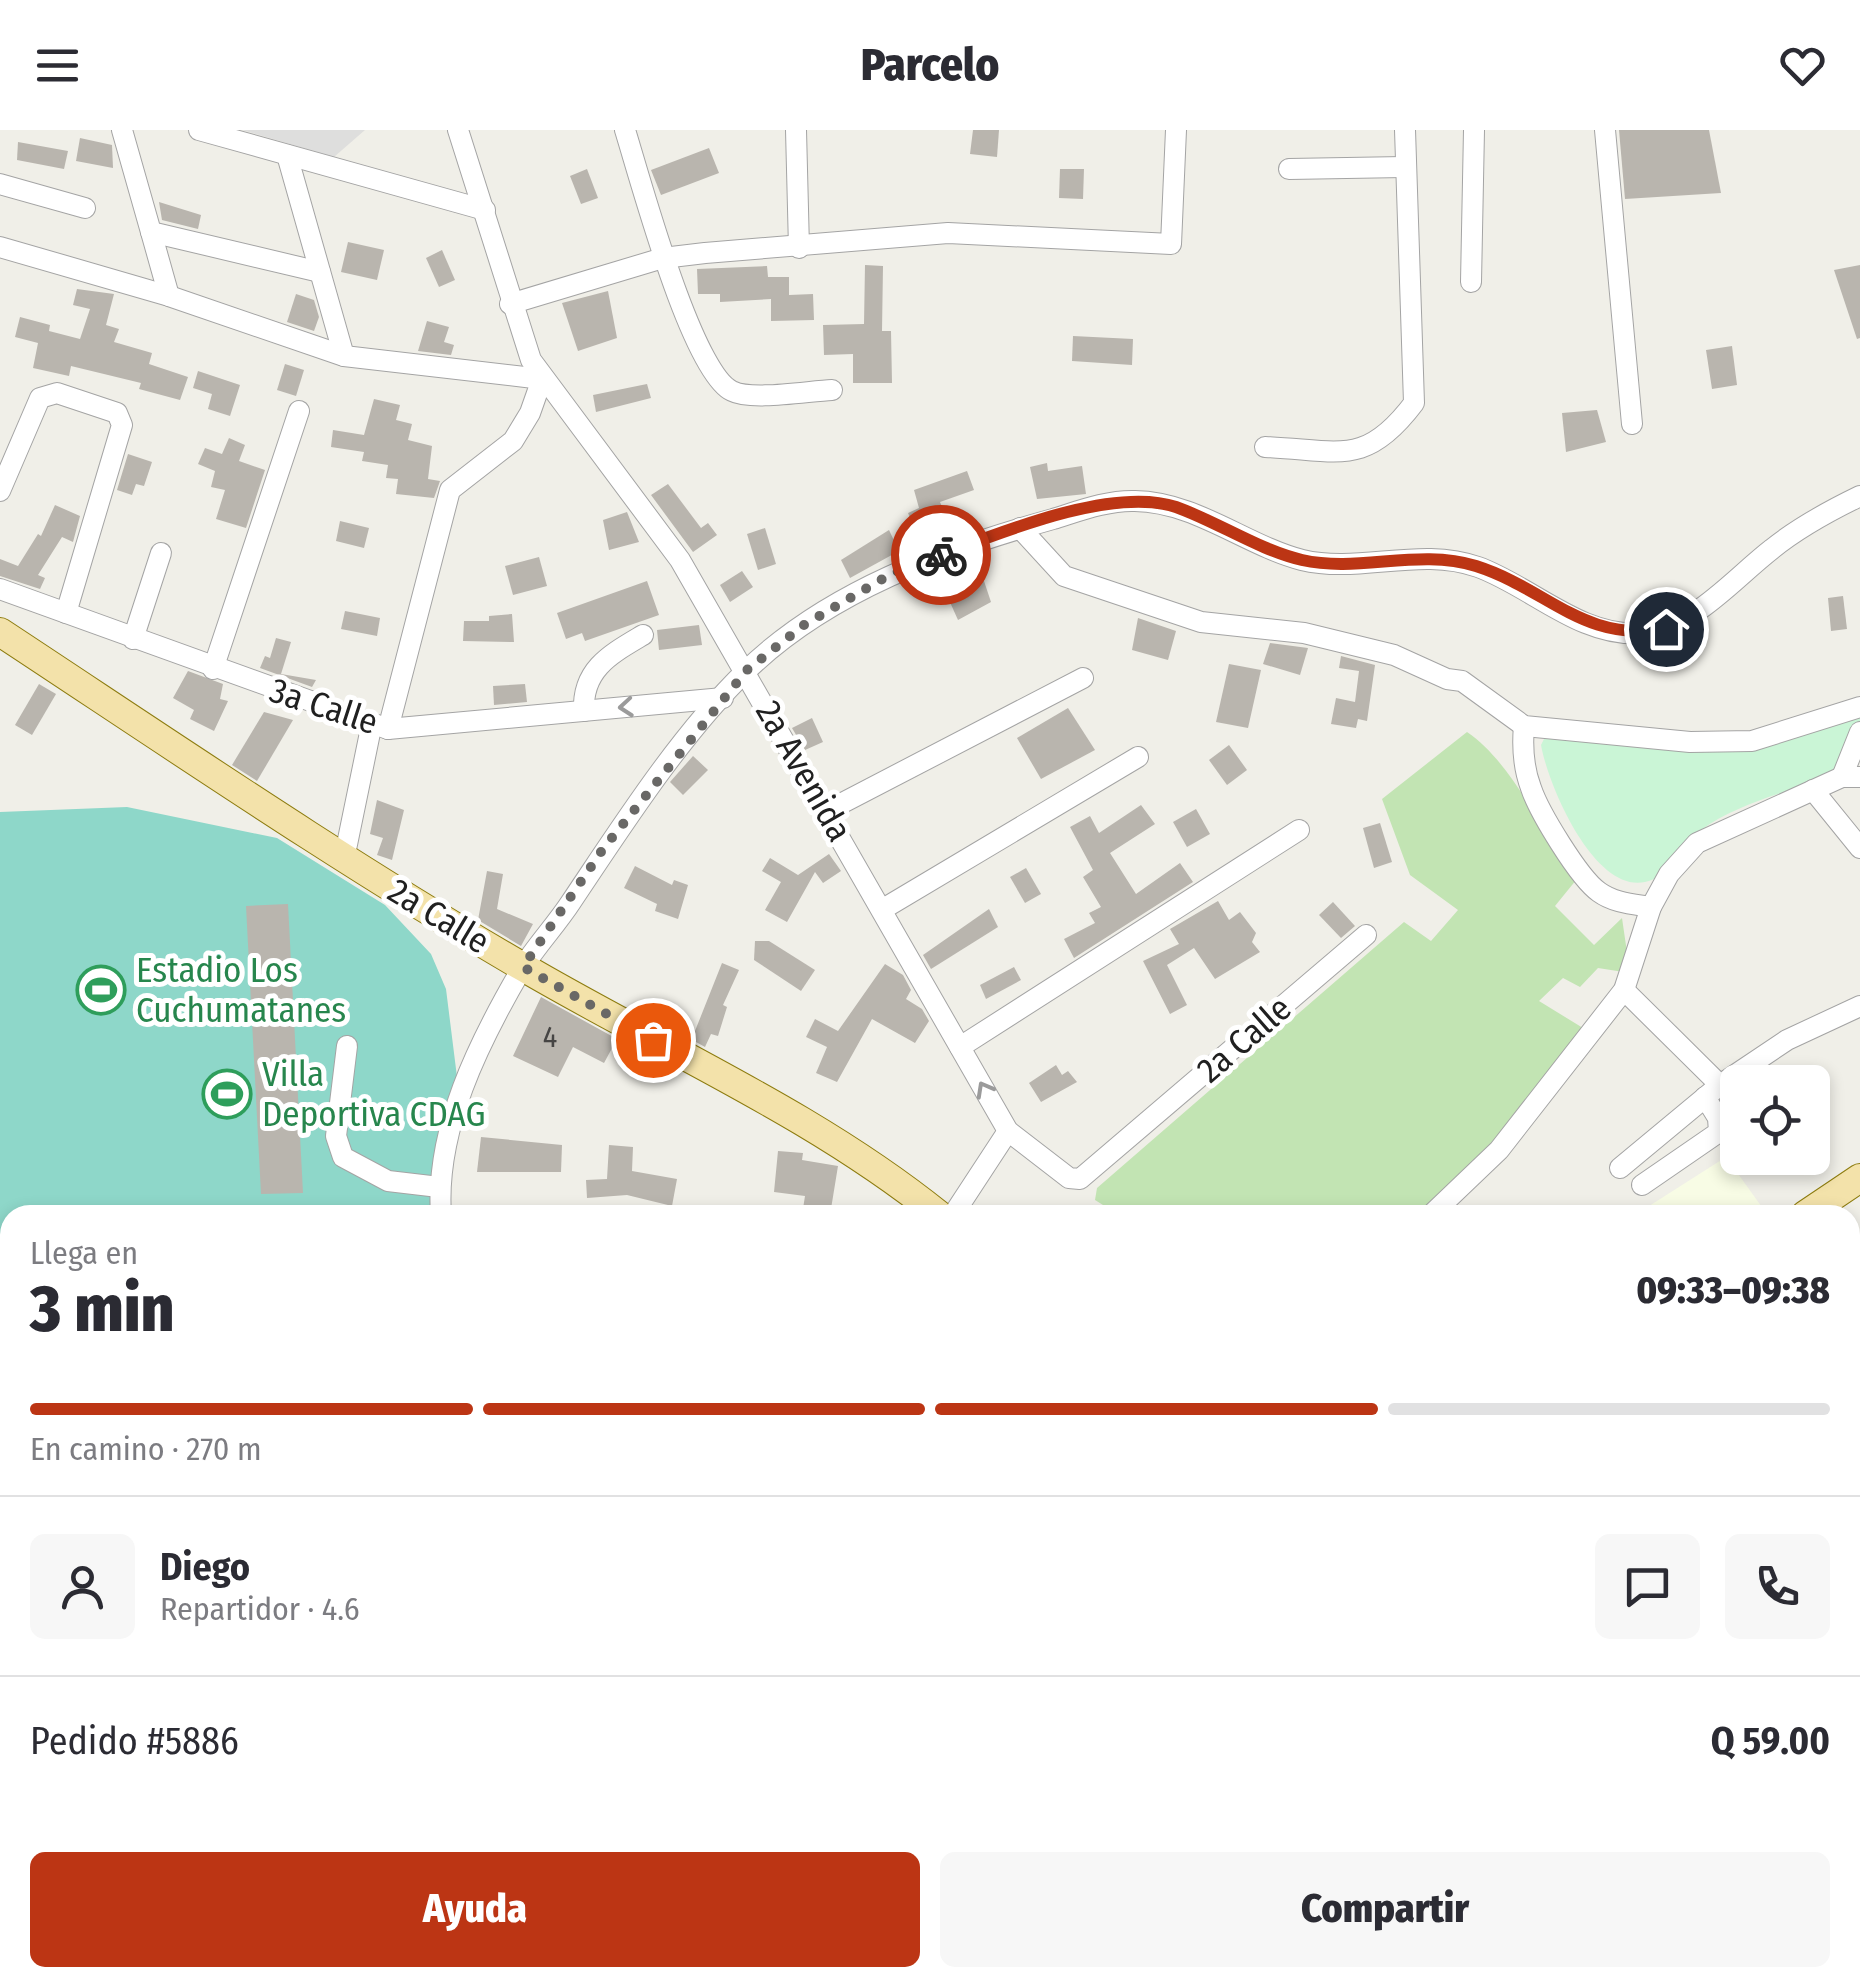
<!DOCTYPE html>
<html lang="es">
<meta charset="utf-8">
<style>
body{margin:0;font-family:"Fira Sans Condensed",sans-serif;background:#f7f7f7;color:#2b2b33;height:100vh;display:flex;flex-direction:column;font-size:38px;white-space:nowrap}
*{box-sizing:border-box;margin:0}
p{font-size:32px;color:#7c7c81}
.icon{flex:none;width:55px;height:55px;fill:none;stroke:currentColor;stroke-width:2;stroke-linecap:round;stroke-linejoin:round}
.map{position:relative;flex:1;overflow:hidden}
.sheet{position:absolute;left:0px;top:1075px;width:1860px;height:782px;display:flex;flex-direction:column;background:#fff;border-radius:30px 30px 0 0;box-shadow:0 5px 15px #0003}
.sheet>*{flex:none}
.tools{position:absolute;left:1720px;top:935px;display:grid;gap:20px}
.tools a{display:grid;place-items:center;width:110px;height:110px;border-radius:15px;background:#fff;box-shadow:0 5px 15px #0003;font-size:50px}
.pin{position:absolute;display:grid;place-items:center;width:85px;height:85px;color:#fff;margin:-42px;border:5px solid #fff;border-radius:50%;box-shadow:0 2px 10px #0007}
.courier{position:absolute;display:grid;place-items:center;width:100px;height:100px;margin:-50px;border:8px solid #bc3514;border-radius:50%;background:#fff;color:#222;box-shadow:0 2px 12px #0007}
.headline em{font-style:normal;font-weight:800}
.headline div{display:flex;flex-direction:column-reverse}
.headline{display:flex;align-items:center;justify-content:space-between;height:170px;padding:0 30px}
h1{font-size:65px;font-weight:800;line-height:75px}
.bar{display:grid;grid-template-columns:repeat(4,1fr);gap:15px 10px;align-content:center;height:120px;padding:0 30px}
.bar i{height:12px;border-radius:8px;background:#e1e1e2}
.bar .current{background:#bc3514}
.bar p{grid-column:span 4}
.line{display:flex;align-items:center;gap:25px;padding:0 30px;border-top:2px solid #e1e1e2}
.line div{flex:1}
.round{display:grid;place-items:center;flex:none;width:105px;height:105px;border-radius:15px;background:#f7f7f7}
.primary-button{display:flex;gap:20px;margin-top:auto;padding:20px 30px}
.primary-button a{flex:1;height:115px;border-radius:15px;background:#bc3514;color:#fff;font-size:40px;font-weight:800;line-height:115px;text-align:center}
.primary-button a+a{background:#f7f7f7;color:#2b2b33}
header{display:flex;justify-content:space-between;align-items:center;height:130px;padding:0 30px;background:#fff;font-size:45px;font-weight:800}
.map>svg:first-child{display:block}
.residential{fill:#dededd}
.education{fill:#f8fce5}
.grass{fill:#c2e4b3}
.forest{fill:#a5cba1}
.park{fill:#caf5d6}
.pitch{fill:#8ed7c9}
.lines{fill:none;stroke-linecap:round;stroke-linejoin:round}
.river{stroke:#adc6d9;stroke-width:35}
.building{fill:#b9b5ae}
.minor-casing{stroke:#a4a4a4;stroke-width:22}
.major-casing{stroke:#8d7c0f;stroke-width:30}
.minor{stroke:#fff;stroke-width:20}
.major{stroke:#f3e2aa;stroke-width:28}
.oneway{stroke:#9b9b9b}
.done{stroke:#696866;stroke-width:10;stroke-dasharray:0 18}
.route{stroke:#bc3514;stroke-width:12}
.labels{text-anchor:middle;stroke-width:10;stroke-linejoin:round;paint-order:stroke}
.number-label{font-size:30px;fill:#464544}
.street-label{font-size:35px;fill:#202020;stroke:#fff}
.leisure-label{font-size:35px;fill:#27864d;stroke:#fff;text-anchor:start}
</style>
<header><svg class="icon" aria-label="menu" viewBox="0 0 24 24"><path d="M4 6h16M4 12h16M4 18h16"/></svg>Parcelo<svg class="icon" aria-label="heart" viewBox="0 0 24 24"><path d="M12 20l-8-8c-3-5 5-10 8-4 3-6 11-1 8 4z"/></svg></header>
<div class="map">
<svg width="1860" height="1856" viewBox="0 0 1860 1856">
<rect width="100%" height="100%" fill="#f0efe8"/>
<!-- residential -->
<polygon class="residential" points="242,0 365,0 334,27"/>
<!-- education -->
<polygon class="education" points="1726,1027 1764,1080 1755,1085 1635,1085"/>
<!-- grass -->
<path class="grass" d="M1467,602C1513,633 1538,700 1581,744L1555,776L1594,815L1622,788L1630,843L1598,838L1580,857L1563,848L1539,871L1596,906L1428,1085H1119L1095,1070L1097,1058L1404,792L1431,811L1458,780L1410,745L1382,669Z"/>
<!-- forest -->
<polygon class="forest" points="439,1848 679,1848 667,1856 434,1856 433,1852"/>
<!-- park -->
<path class="park" d="M1860,581V600L1830,649C1788,660 1736,675 1701,700C1681,715 1671,747 1645,752C1594,763 1548,655 1541,615L1548,601L1690,619Z"/>
<!-- pitch -->
<polygon class="pitch" points="127,677 277,708 385,775 431,824 446,859 457,947 439,1085 10,1085 10,1274 0,1274 0,682"/>
<g class="lines">
<!-- river -->
<g class="river">
<polyline points="1850,1309 1860,1305"/>
<polyline points="615,1856 617,1848"/>
</g>
</g>
<!-- building -->
<g class="building">
<polygon points="973,0 999,0 997,27 970,24"/>
<polygon points="1619,0 1709,0 1721,63 1625,69"/>
<polygon points="80,8 112,15 113,38 76,31"/>
<polygon points="18,12 68,21 64,39 17,30"/>
<polygon points="709,18 719,43 661,65 651,40"/>
<polygon points="587,39 598,68 581,74 570,46"/>
<polygon points="1060,39 1084,39 1083,69 1059,68"/>
<polygon points="159,72 201,85 198,99 162,90"/>
<polygon points="348,112 384,120 377,150 341,142"/>
<polygon points="442,120 455,150 439,157 426,128"/>
<polygon points="865,135 883,136 882,201 891,201 892,253 853,253 853,224 824,225 823,195 864,194"/>
<polygon points="1860,135 1860,208 1857,209 1834,140"/>
<polygon points="767,136 768,147 789,147 789,165 813,164 814,190 771,191 771,169 720,172 720,164 698,164 697,139"/>
<polygon points="77,159 114,164 106,195 119,199 114,212 152,223 149,234 188,247 180,270 139,259 141,253 71,236 69,246 33,238 38,213 15,207 20,187 50,195 49,201 80,209 90,179 73,175"/>
<polygon points="608,161 617,208 578,221 562,173"/>
<polygon points="296,164 314,170 319,187 314,201 287,192"/>
<polygon points="427,191 449,197 444,212 454,215 451,225 418,221"/>
<polygon points="1073,206 1133,209 1132,235 1072,231"/>
<polygon points="1732,216 1737,255 1712,259 1706,220"/>
<polygon points="285,234 304,240 296,266 277,260"/>
<polygon points="198,241 240,255 230,286 208,279 212,264 193,258"/>
<polygon points="647,254 651,268 596,282 593,265"/>
<polygon points="374,269 400,275 396,290 412,294 408,310 432,316 428,349 440,351 434,368 396,364 398,349 386,348 388,335 362,331 364,322 331,317 333,300 364,305"/>
<polygon points="1597,280 1606,312 1566,322 1562,283"/>
<polygon points="229,308 245,315 239,331 265,340 246,398 216,389 225,360 211,357 215,341 198,334 205,318 222,324"/>
<polygon points="128,324 152,332 144,356 136,354 132,365 117,360"/>
<polygon points="1047,333 1048,341 1082,336 1086,364 1037,369 1030,337"/>
<polygon points="967,341 974,360 940,372 946,386 915,399 908,383 919,378 914,360"/>
<polygon points="668,354 701,398 708,393 717,405 693,422 651,365"/>
<polygon points="55,375 80,386 73,412 62,407 38,445 45,448 40,459 0,446 0,429 18,436 38,404 41,406"/>
<polygon points="627,382 639,412 609,420 603,390"/>
<polygon points="340,391 369,398 364,418 336,411"/>
<polygon points="765,398 776,434 758,440 747,404"/>
<polygon points="889,400 899,421 850,448 841,430"/>
<polygon points="539,427 547,456 513,465 505,436"/>
<polygon points="979,436 991,472 958,490 940,450"/>
<polygon points="742,441 753,457 730,472 720,455"/>
<polygon points="647,451 659,485 585,511 582,503 566,509 557,483"/>
<polygon points="1843,466 1847,499 1831,501 1828,468"/>
<polygon points="345,481 380,488 377,506 341,499"/>
<polygon points="512,484 514,512 463,511 464,491 489,491 489,486"/>
<polygon points="1138,488 1176,501 1168,530 1132,520"/>
<polygon points="699,495 702,515 659,520 657,500"/>
<polygon points="276,508 291,512 281,544 316,550 312,557 260,538 265,526 270,528"/>
<polygon points="1270,513 1308,518 1300,545 1263,534"/>
<polygon points="1341,526 1375,535 1367,591 1358,589 1356,598 1331,594 1336,568 1355,572 1359,541 1339,538"/>
<polygon points="1229,534 1261,540 1248,598 1216,592"/>
<polygon points="188,541 223,554 220,569 228,571 214,601 190,589 194,580 173,568"/>
<polygon points="39,554 56,564 32,605 15,595"/>
<polygon points="525,554 527,572 494,575 493,556"/>
<polygon points="1068,578 1095,620 1041,649 1017,608"/>
<polygon points="264,582 293,590 257,651 232,635"/>
<polygon points="812,588 823,612 805,620 792,598"/>
<polygon points="1229,615 1247,640 1227,655 1209,630"/>
<polygon points="693,626 708,640 683,665 670,652"/>
<polygon points="377,670 404,680 392,730 377,725 383,708 370,704"/>
<polygon points="1141,675 1155,694 1110,723 1136,764 1180,733 1193,752 1074,828 1064,809 1095,793 1089,783 1101,777 1083,747 1093,740 1070,697 1090,686 1099,703"/>
<polygon points="1196,679 1210,704 1187,717 1173,692"/>
<polygon points="1380,693 1392,732 1374,738 1363,698"/>
<polygon points="829,724 841,741 823,753 815,742 787,792 765,780 781,752 762,741 770,728 798,745"/>
<polygon points="635,736 672,755 674,750 688,755 678,789 655,781 657,774 624,758"/>
<polygon points="1026,738 1041,764 1025,773 1010,747"/>
<polygon points="487,741 503,744 497,779 533,794 521,816 478,790"/>
<polygon points="1218,771 1229,790 1240,782 1256,803 1252,812 1260,822 1215,849 1194,818 1167,835 1187,875 1170,884 1143,831 1179,814 1170,799"/>
<polygon points="1333,772 1355,796 1341,808 1319,785"/>
<polygon points="288,774 303,1063 261,1064 246,776"/>
<polygon points="989,779 998,797 931,839 923,825"/>
<polygon points="755,811 769,811 815,840 801,861 754,830"/>
<polygon points="722,833 739,840 723,875 727,877 718,906 711,904 705,917 678,902 693,906"/>
<polygon points="885,834 903,845 911,860 906,869 922,879 929,891 915,913 872,889 837,952 816,943 827,917 806,907 815,889 838,901"/>
<polygon points="1014,837 1021,850 986,869 980,855"/>
<polygon points="541,867 617,909 604,933 573,917 558,947 513,926"/>
<polygon points="1056,935 1062,945 1068,941 1077,952 1041,972 1029,953"/>
<polygon points="481,1007 562,1015 561,1042 477,1042"/>
<polygon points="609,1015 633,1017 632,1041 677,1049 672,1076 627,1065 587,1068 586,1050 607,1049"/>
<polygon points="778,1021 803,1023 802,1030 838,1036 830,1085 802,1085 805,1066 774,1062"/>
</g>
<g class="lines">
<!-- minor casing -->
<g class="minor-casing">
<g id="minor">
<polyline points="122,0 151,102 320,142"/>
<polyline points="199,0 485,80"/>
<polyline points="458,0 531,230 680,430 1008,1001 1069,1048 1080,1049 1366,805"/>
<path d="M625,0C640,48 692,243 732,261C751,271 808,261 832,260"/>
<polyline points="796,0 799,118"/>
<polyline points="1605,0 1632,294"/>
<polyline points="287,25 344,226"/>
<polyline points="1289,39 1404,37"/>
<polyline points="0,54 85,78"/>
<polyline points="151,102 169,166"/>
<polyline points="0,117 169,166 344,226 542,249 530,283 513,311 450,360 388,599"/>
<polyline points="1471,152 1474,0"/>
<polyline points="510,174 663,128 705,123 948,103 1171,114 1176,0"/>
<path d="M1265,317C1339,320 1365,338 1414,273L1405,0"/>
<polyline points="0,361 40,268 57,263 117,283 122,295 66,483"/>
<polyline points="1020,398 1064,446 1201,492 1304,503 1394,525 1447,549 1462,551 1524,596 1690,612 1752,611 1860,577"/>
<polyline points="0,459 388,599 723,568"/>
<polyline points="133,509 161,423"/>
<polyline points="213,539 299,281"/>
<path d="M584,581C582,539 611,524 643,505"/>
<path d="M1524,596C1522,618 1523,637 1531,658C1539,682 1579,748 1599,762C1614,773 1633,774 1651,777"/>
<polyline points="1842,647 1860,602"/>
<polyline points="1813,660 1860,718"/>
<polyline points="827,681 1083,548"/>
<polyline points="344,729 372,593"/>
<polyline points="883,779 1138,627"/>
<polyline points="1624,860 1720,955"/>
<polyline points="347,916 336,1006 343,1027 388,1051 439,1057"/>
<polyline points="960,917 1299,700"/>
<polyline points="1620,1038 1720,955 1787,910 1860,876"/>
<polyline points="1642,1055 1719,1002 1718,988 1705,967"/>
<path d="M441,1085C435,999 479,912 521,840C536,816 556,795 571,772C622,696 680,605 746,541C828,461 945,419 1053,389C1079,381 1108,370 1135,371C1196,372 1245,415 1302,430C1360,444 1420,416 1478,437C1531,456 1581,508 1641,503C1694,498 1732,450 1772,419C1799,397 1829,381 1860,366"/>
<polyline points="953,1085 1008,1001"/>
<polyline points="1431,1085 1499,1020 1624,860 1651,777 1669,744 1697,713 1842,647 1860,647"/>
<polyline points="4,1147 10,1154"/>
<polyline points="1850,1475 1860,1473"/>
<polyline points="1850,1648 1860,1647"/>
<polyline points="0,1737 10,1736"/>
<polyline points="1850,1738 1860,1736"/>
<polyline points="233,1848 233,1856"/>
<polyline points="1331,1848 1332,1856"/>
<polyline points="1549,1848 1550,1856"/>
<polyline points="1608,1848 1608,1856"/>
<polyline points="1663,1848 1665,1856"/>
<polyline points="148,1856 179,1848"/>
<polyline points="1243,1856 1294,1848"/>
</g>
</g>
<!-- major casing -->
<g class="major-casing">
<g id="major">
<path d="M0,502C173,616 344,733 523,837C661,918 814,984 939,1085"/>
<polyline points="1805,1085 1860,1048"/>
<polyline points="0,1290 10,1289"/>
</g>
</g>
<!-- minor -->
<use href="#minor" class="minor"/>
<!-- major -->
<use href="#major" class="major"/>
</g>
<!-- one-way arrows -->
<defs><path id="oneway-chevron" d="M-2-3.5L2.5 0L-2 3.5" fill="none" stroke-width="1.6" stroke-linecap="round" stroke-linejoin="round" transform="scale(2.5)"/></defs>
<g class="oneway">
<use href="#oneway-chevron" transform="translate(626 577) rotate(175)"/>
<use href="#oneway-chevron" transform="translate(984 959) rotate(-119)"/>
</g>
<g class="lines">
<!-- done -->
<polyline class="done" points="653,910 523,837 603,719 747,540 804,495 891,444 941,425"/>
<!-- route -->
<path class="route" d="M941,425C1002,402 1113,356 1176,377C1218,392 1259,420 1302,430C1360,443 1418,418 1476,436C1548,459 1583,513 1666,499"/>
</g>
<!-- icons -->
<defs>
<g id="stadium-ring" transform="scale(2.5)"><circle r="9.5" fill="#fff" stroke="#2e9e5b" stroke-width="1.5"/><path d="M0-5a6.5 5 0 1 0 0 10a6.5 5 0 1 0 0-10ZM-3.5-1.8h7v3.6h-7Z" fill="#2e9e5b"/></g>
</defs>
<g fill-rule="evenodd">
<use href="#stadium-ring" x="101" y="860"/>
<use href="#stadium-ring" x="227" y="964"/>
</g>
<g class="labels">
<!-- number labels -->
<g class="number-label">
<text x="550" y="917">4</text>
</g>
<!-- street labels -->
<g class="street-label">
<text transform="translate(324 576) rotate(18)" y="12">3a Calle</text>
<text transform="translate(804 641) rotate(60)" y="12">2a Avenida</text>
<text transform="translate(439 786) rotate(31)" y="12">2a Calle</text>
<text transform="translate(1244 909) rotate(-41)" y="12">2a Calle</text>
</g>
<!-- leisure labels -->
<g class="leisure-label">
<text x="136" y="852">Estadio Los<tspan x="136" dy="40">Cuchumatanes</tspan></text>
<text x="262" y="956">Villa<tspan x="262" dy="40">Deportiva CDAG</tspan></text>
</g>
</g>
</svg>
<div class="tools">
<a><svg class="icon" aria-label="locate" viewBox="0 0 24 24"><circle cx="12" cy="12" r="6"/><path d="M12 2v4M12 18v4M2 12h4M18 12h4"/></svg></a>
</div>
<div class="pin" style="left:653px;top:910px;background:#ea580c"><svg class="icon" aria-label="bag" viewBox="0 0 24 24"><path d="M5 8h14l-1 12H6zM9 8a3 3 0 0 1 6 0"/></svg></div>
<div class="pin" style="left:1666px;top:499px;background:#1f2937"><svg class="icon" aria-label="home" viewBox="0 0 24 24"><path d="M3 11l9-7 9 7M6 9v11h12V9"/></svg></div>
<div class="courier" style="left:941px;top:425px"><svg class="icon" aria-label="bike" viewBox="0 0 24 24"><circle cx="6" cy="16" r="4"/><circle cx="18" cy="16" r="4"/><path d="M6 16l4-8h5l3 8M10 8l3 8H6M13 5h3"/></svg></div>
<section class="sheet">
<div class="headline"><div><h1>3 min</h1><p>Llega en</p></div><em>09:33–09:38</em></div>
<div class="bar"><i class="current"></i><i class="current"></i><i class="current"></i><i></i><p>En camino · 270 m</p></div>
<div class="line" style="height:180px"><a class="round"><svg class="icon" aria-label="person" viewBox="0 0 24 24"><circle cx="12" cy="8" r="4"/><path d="M4 21q1-7 8-7t8 7"/></svg></a><div><b>Diego</b><p>Repartidor · 4.6</p></div><a class="round"><svg class="icon" aria-label="chat" viewBox="0 0 24 24"><path d="M4 5h16v11H9l-5 4z"/></svg></a><a class="round"><svg class="icon" aria-label="phone" viewBox="0 0 24 24"><path d="M5 4h4l2 5-3 2q2 4 5 5l2-3 5 2v4C11 20 4 13 5 4z"/></svg></a></div>
<div class="line" style="height:130px"><div>Pedido #5886</div><b>Q 59.00</b></div>
<div class="primary-button"><a>Ayuda</a><a>Compartir</a></div>
</section>
</div>
